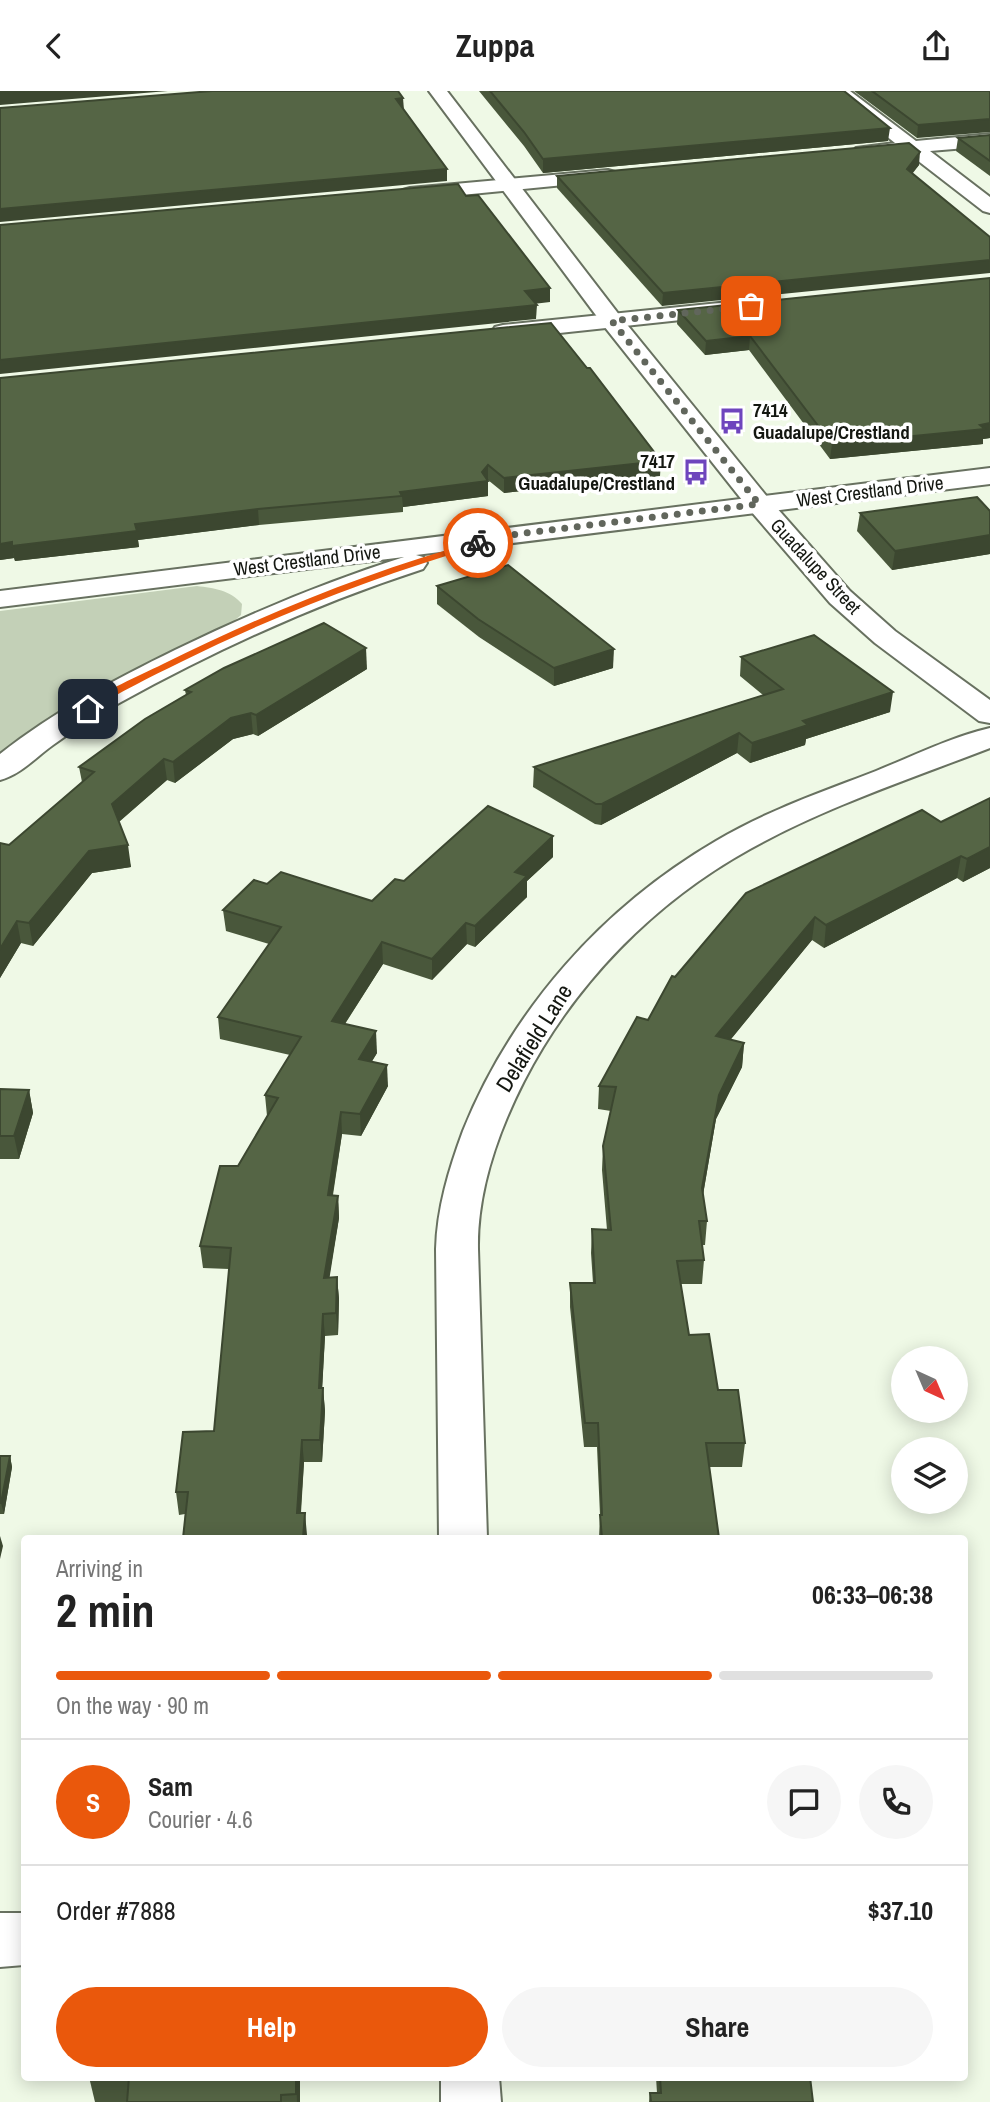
<!DOCTYPE html>
<meta charset="utf-8">
<style>
body{margin:0;font-family:"Archivo Narrow",sans-serif;background:#f6f6f6;color:#222;height:100vh;display:flex;flex-direction:column;font-size:26px;white-space:nowrap}
*{box-sizing:border-box;margin:0}
p{font-size:23px;color:#767676}
.icon{flex:none;width:38px;height:38px;fill:none;stroke:currentColor;stroke-width:2;stroke-linecap:round;stroke-linejoin:round}
.map{position:relative;flex:1;overflow:hidden}
.details{position:absolute;left:21px;top:1444px;width:947px;height:546px;display:flex;flex-direction:column;background:#fff;border-radius:7px;box-shadow:0 4px 18px #0003}
.details>*{flex:none}
.needle{width:46px;rotate:136deg}
.controls{position:absolute;left:891px;top:1255px;display:grid;gap:14px}
.controls a{display:grid;place-items:center;width:77px;height:77px;border-radius:50%;background:#fff;box-shadow:0 4px 18px #0003;font-size:35px}
.pin{position:absolute;display:grid;place-items:center;width:60px;height:60px;color:#fff;margin:-30px;border-radius:14px;box-shadow:0 4px 10px #0006}
.courier{position:absolute;display:grid;place-items:center;width:70px;height:70px;margin:-35px;border:5px solid #ea580c;border-radius:50%;background:#fff;color:#222;box-shadow:0 2px 9px #0007}
.summary em{font-style:normal;font-weight:700}
.summary div{display:flex;flex-direction:column-reverse}
.summary{display:flex;align-items:center;justify-content:space-between;height:119px;padding:0 35px}
h1{font-size:46px;font-weight:700;line-height:52px}
.bar{display:grid;grid-template-columns:repeat(4,1fr);gap:10px 7px;align-content:center;height:84px;padding:0 35px}
.bar i{height:9px;border-radius:5px;background:#e0e0e0}
.bar .active{background:#ea580c}
.bar p{grid-column:span 4}
.line{display:flex;align-items:center;gap:18px;padding:0 35px;border-top:2px solid #e0e0e0}
.line div{flex:1}
.round{display:grid;place-items:center;flex:none;width:74px;height:74px;border-radius:37px;background:#f6f6f6}
.primary-button{display:flex;gap:14px;margin-top:auto;padding:14px 35px}
.primary-button a{flex:1;height:80px;border-radius:42px;background:#ea580c;color:#fff;font-size:28px;font-weight:700;line-height:80px;text-align:center}
.primary-button a+a{background:#f6f6f6;color:#222}
header{display:flex;justify-content:space-between;align-items:center;height:91px;padding:0 35px;background:#fff;font-size:32px;font-weight:700}
.map>svg:first-child{display:block}
.green{fill:#c3d0b7}
.lines{fill:none;stroke-linecap:round;stroke-linejoin:round}
.street-casing{stroke:#687160;stroke-width:4}
.secondary-casing{stroke:#687160;stroke-width:4}
.street{fill:#fff;fill-rule:evenodd}
.secondary{fill:#fff;fill-rule:evenodd}
.wall{fill:#49573b}
.shaded-wall{fill:#3c4730}
.building{fill:#556545;stroke:#3c4730;stroke-width:2}
.route{fill:#ea580c}
.done{stroke:#61665c;stroke-width:7;stroke-dasharray:0 12.6}
.labels{text-anchor:middle;stroke-width:7;stroke-linejoin:round;paint-order:stroke}
.far-poi-label{font-size:19px;font-weight:bold;fill:#141711;stroke:#fff;text-anchor:start}
.far-street-label{font-size:19px;fill:#141711;stroke:#fff}
.street-label{font-size:23px;fill:#141711;stroke:#fff}
</style>
<header><svg class="icon" aria-label="back" viewBox="0 0 24 24"><path d="M15 5l-7 7 7 7"/></svg>Zuppa<svg class="icon" aria-label="share" viewBox="0 0 24 24"><path d="M12 15V3M7 8l5-5 5 5M5 13v7h14v-7"/></svg></header>
<div class="map">
<svg width="990" height="2011" viewBox="0 0 990 2011">
<rect width="100%" height="100%" fill="#eff9e6"/>
<!-- green -->
<path class="green" d="M197,495C214,497 230,499 242,513L241,524L228,535L139,576L57,625L0,663V520Z"/>
<g class="lines">
<!-- street casing -->
<g class="street-casing">
<g id="street">
<polygon points="830,0 850,0 916,50 990,43 990,55 930,60 990,106 990,122 983,120 908,62 856,65 853,61 856,57 895,52"/>
<polygon points="608,79 615,81 618,85 615,89 410,109 403,107 400,103 403,99 410,97"/>
<polygon points="729,211 737,213 740,218 737,223 503,248 495,246 492,241 495,236 503,234"/>
<path d="M990,377V393L416,464L423,466L427,472L423,478C318,512 217,558 121,611C97,624 75,638 53,654C36,666 20,684 0,689V663C53,621 114,589 175,559C249,523 325,491 404,466L0,516V500Z"/>
<path d="M990,637V657C910,688 825,716 750,758C654,811 574,893 524,990C498,1041 477,1101 478,1158L487,1447H439L436,1158C437,1117 449,1078 463,1040C512,918 603,816 716,750C766,720 822,701 876,680C913,665 951,646 990,637Z"/>
<polygon points="0,1822 24,1822 24,1874 0,1876"/>
<polygon points="441,1986 499,1986 501,2011 441,2011"/>
</g>
</g>
<!-- secondary casing -->
<g class="secondary-casing">
<polygon id="secondary" points="429,0 447,0 620,225 768,407 850,500 895,540 990,609 990,632 979,630 875,552 830,512 750,419 604,235"/>
</g>
<!-- street -->
<use href="#street" class="street"/>
<!-- secondary -->
<use href="#secondary" class="secondary"/>
</g>
<!-- wall -->
<g class="wall">
<polygon points="479,0 844,0 888,50 543,82 524,55"/>
<polygon points="854,0 990,0 917,47"/>
<polygon points="990,44 990,85 956,60 958,47"/>
<polygon points="919,74 912,82 662,215 557,97 557,85"/>
<polygon points="990,187 990,347 983,348 983,353 830,368 749,259 705,264 677,233 678,219"/>
<polygon points="0,287 660,385 504,402 488,389 488,405 403,416 403,421 259,434 138,449 139,456 15,470 14,467 0,469"/>
<polygon points="990,420 990,463 892,479 857,440 860,422"/>
<polygon points="437,495 613,577 554,595 479,546 437,513"/>
<polygon points="741,566 890,621 806,648 805,654 750,672 737,662 601,734 595,733 533,696 534,676 763,604 740,585"/>
<polygon points="367,578 258,645 253,643 233,648 175,692 167,689 119,731 131,776 92,782 33,855 21,852 0,887 0,752 9,754 82,691 79,676 186,604 185,599"/>
<polygon points="990,707 990,777 963,791 957,787 824,857 812,849 730,949 744,952 742,976 716,1028 703,1104 707,1130 705,1154 702,1154 704,1169 702,1193 681,1193 689,1244 745,1352 742,1376 709,1376 719,1447 599,1447 600,1424 597,1356 584,1356 570,1216 570,1192 593,1192 591,1162 592,1138 607,1139 602,1079 603,1055 611,1020 598,1018 599,995 648,929 675,886 941,731"/>
<polygon points="553,766 527,790 527,806 475,856 467,853 432,889 383,873 345,933 377,962 372,970 388,995 361,1045 342,1043 333,1104 338,1105 339,1127 329,1186 337,1186 339,1208 338,1244 325,1245 322,1297 323,1297 325,1320 322,1371 304,1371 301,1422 305,1422 306,1447 183,1447 185,1423 179,1424 176,1401 214,1340 229,1178 203,1177 200,1155 238,1075 267,1025 265,1004 290,964 220,948 218,926 269,853 226,840 223,819 267,793 372,810 404,790"/>
<polygon points="0,998 29,999 33,1022 19,1068 0,1068"/>
<polygon points="0,1365 10,1365 12,1376 4,1423 0,1423"/>
<polygon points="89,1986 300,1986 300,2011 95,2011"/>
<polygon points="656,1986 810,1986 813,2011 649,2011 650,2002 657,2002"/>
</g>
<!-- shaded-wall -->
<g class="shaded-wall">
<polygon points="28,0 168,0 0,14 0,2"/>
<polygon points="403,7 404,19 396,8"/>
<polygon points="990,28 990,41 917,47 918,34"/>
<polygon points="890,37 888,50 543,82 543,68"/>
<polygon points="920,61 919,74 906,91 907,78"/>
<polygon points="447,78 447,90 0,131 0,118"/>
<polygon points="990,169 990,182 662,215 663,202"/>
<polygon points="550,197 550,211 525,214 525,200"/>
<polygon points="537,214 536,228 0,283 0,269"/>
<polygon points="750,245 749,259 705,264 706,250"/>
<polygon points="990,332 990,347 983,348 983,353 830,368 832,353"/>
<polygon points="661,370 660,385 504,402 504,387"/>
<polygon points="488,374 488,405 403,416 402,405 400,401 482,381"/>
<polygon points="258,418 259,434 138,449 139,456 15,470 12,455 135,433"/>
<polygon points="990,444 990,463 892,479 895,460"/>
<polygon points="12,451 14,467 0,469 0,453"/>
<polygon points="366,557 367,578 258,645 256,624"/>
<polygon points="614,558 613,577 554,595 554,577"/>
<polygon points="893,601 890,621 806,648 805,654 750,672 752,652 803,630"/>
<polygon points="251,622 253,643 233,648 175,692 173,671 231,627"/>
<polygon points="739,642 737,662 601,734 602,713"/>
<polygon points="164,668 167,689 115,734 112,713"/>
<polygon points="553,745 553,766 527,790 527,806 475,856 475,835 515,781"/>
<polygon points="128,754 131,776 92,782 33,855 29,832 89,760"/>
<polygon points="990,756 990,777 963,791 967,768"/>
<polygon points="961,765 957,787 824,857 826,834"/>
<polygon points="815,826 812,849 714,969 716,945"/>
<polygon points="17,830 21,852 0,887 0,858"/>
<polygon points="466,832 467,853 432,889 432,868"/>
<polygon points="382,851 383,873 333,951 332,930"/>
<polygon points="376,940 377,962 360,990 359,968"/>
<polygon points="744,952 742,976 716,1028 700,1121 702,1097 719,1004"/>
<polygon points="387,974 388,995 361,1045 360,1023"/>
<polygon points="29,999 33,1022 19,1068 14,1045"/>
<polygon points="341,1021 342,1043 329,1126 328,1104"/>
<polygon points="338,1105 339,1127 326,1209 324,1187"/>
<polygon points="337,1186 339,1208 338,1244 336,1222"/>
<polygon points="323,1223 325,1245 321,1320 319,1297"/>
<polygon points="323,1297 325,1320 322,1371 320,1349"/>
<polygon points="302,1349 304,1371 299,1444 297,1422"/>
<polygon points="10,1365 12,1376 4,1423 1,1412"/>
<polygon points="305,1422 307,1444 306,1447 303,1447"/>
<polygon points="0,1445 3,1455 0,1468"/>
<polygon points="296,1986 300,1986 300,2011 297,2011"/>
</g>
<!-- building -->
<g class="building">
<polygon points="0,0 28,0 0,2"/>
<polygon points="212,0 398,0 403,7 396,8 447,78 0,118 0,17"/>
<polygon points="490,0 844,0 890,37 543,68 524,41"/>
<polygon points="872,0 990,0 990,28 918,34"/>
<polygon points="990,44 990,70 958,47"/>
<polygon points="909,52 920,61 907,78 990,146 990,169 663,202 557,85"/>
<polygon points="458,93 466,105 478,104 550,197 525,200 537,214 0,269 0,134"/>
<polygon points="990,187 990,332 980,334 985,338 832,353 750,245 706,250 678,219"/>
<polygon points="551,232 587,277 590,277 661,370 504,387 488,374 482,381 488,390 400,401 402,405 258,418 135,433 137,440 12,455 12,451 0,453 0,287"/>
<polygon points="977,406 990,420 990,444 895,460 860,422"/>
<polygon points="508,474 614,558 554,577 478,528 437,495"/>
<polygon points="324,532 366,557 256,624 251,622 231,627 173,671 164,668 112,713 128,754 89,760 29,832 17,830 0,858 0,752 9,754 94,681 79,676 145,628 191,601 185,599 224,577"/>
<polygon points="814,544 893,601 803,630 808,634 752,652 739,642 602,713 596,713 534,676 783,598 741,566"/>
<polygon points="990,707 990,756 967,768 961,765 826,834 815,826 716,945 744,952 719,1004 702,1097 707,1130 699,1130 704,1169 677,1170 689,1244 709,1243 718,1299 738,1299 745,1352 706,1352 719,1447 602,1447 600,1424 602,1424 598,1332 585,1332 570,1192 595,1192 592,1138 611,1139 603,1055 616,996 599,995 637,926 648,929 672,885 675,886 746,802 922,719 941,731"/>
<polygon points="488,715 553,745 515,781 527,785 475,835 466,832 432,868 382,851 332,930 376,940 359,968 387,974 360,1023 341,1021 328,1104 338,1105 324,1187 337,1186 336,1222 323,1223 319,1297 323,1297 320,1349 302,1349 297,1422 305,1422 303,1447 183,1447 188,1401 176,1401 183,1341 214,1340 231,1157 200,1155 220,1075 238,1075 278,1007 265,1004 301,946 218,926 281,836 223,819 254,789 267,793 281,781 372,810 395,788 404,790"/>
<polygon points="0,998 29,999 14,1045 0,1045"/>
<polygon points="0,1365 10,1365 1,1412 0,1412"/>
<polygon points="89,1986 126,1986 89,1987"/>
<polygon points="129,1986 296,1986 296,2003 281,2004 281,2011 127,2011"/>
<polygon points="660,1986 810,1986 813,2011 651,2011 650,2002 661,2002"/>
</g>
<!-- route -->
<path class="route" d="M478,450L481,454C378,485 277,523 181,571C150,586 120,601 91,619L84,618C105,598 137,586 163,573C264,523 369,480 478,450Z"/>
<g class="lines">
<!-- done -->
<polyline class="done" points="478,452 502,445 759,413 612,230 751,215"/>
</g>
<!-- icons -->
<defs>
<g id="bus-bare" transform="scale(2.1)"><path d="M-5-6H5V4H4V6H2V4H-2V6H-4V4H-5ZM-3.5-4V0h7V-4ZM-3.5 1.2v1.5H-2V1.2ZM2 1.2v1.5H3.5V1.2Z" fill="#6e45bd" stroke="#fff" stroke-width="2.5" paint-order="stroke"/></g>
</defs>
<g fill-rule="evenodd">
<use href="#bus-bare" x="732" y="330"/>
<use href="#bus-bare" x="696" y="381"/>
</g>
<g class="labels">
<!-- far-poi labels -->
<g class="far-poi-label">
<text x="753" y="326">7414<tspan x="753" dy="22">Guadalupe/Crestland</tspan></text>
<text x="675" y="377" text-anchor="end">7417<tspan x="675" dy="22">Guadalupe/Crestland</tspan></text>
</g>
<!-- far-street labels -->
<g class="far-street-label">
<text transform="translate(870 400) rotate(-7)" y="7">West Crestland Drive</text>
<text transform="translate(307 469) rotate(-7)" y="7">West Crestland Drive</text>
<text transform="translate(816 475) rotate(47)" y="7">Guadalupe Street</text>
</g>
<!-- street labels -->
<g class="street-label">
<text transform="translate(534 947) rotate(-58)" y="8">Delafield Lane</text>
</g>
</g>
</svg>
<div class="controls">
<a><svg class="needle" viewBox="-14 -14 28 28"><path d="M0-13l5 13h-10z" fill="#e53935"/><path d="M0 13l5-13h-10z" fill="#767676"/></svg></a>
<a><svg class="icon" aria-label="layers" viewBox="0 0 24 24"><path d="M12 4l9 5-9 5-9-5zM3 14l9 5 9-5"/></svg></a>
</div>
<div class="pin" style="left:751px;top:215px;background:#ea580c"><svg class="icon" aria-label="bag" viewBox="0 0 24 24"><path d="M5 8h14l-1 12H6zM9 8a3 3 0 0 1 6 0"/></svg></div>
<div class="pin" style="left:88px;top:618px;background:#1f2937"><svg class="icon" aria-label="home" viewBox="0 0 24 24"><path d="M3 11l9-7 9 7M6 9v11h12V9"/></svg></div>
<div class="courier" style="left:478px;top:452px"><svg class="icon" aria-label="bike" viewBox="0 0 24 24"><circle cx="6" cy="16" r="4"/><circle cx="18" cy="16" r="4"/><path d="M6 16l4-8h5l3 8M10 8l3 8H6M13 5h3"/></svg></div>
<section class="details">
<div class="summary"><div><h1>2 min</h1><p>Arriving in</p></div><em>06:33–06:38</em></div>
<div class="bar"><i class="active"></i><i class="active"></i><i class="active"></i><i></i><p>On the way · 90 m</p></div>
<div class="line" style="height:126px"><b class="round" style="background:#ea580c;color:#fff">S</b><div><b>Sam</b><p>Courier · 4.6</p></div><a class="round"><svg class="icon" aria-label="chat" viewBox="0 0 24 24"><path d="M4 5h16v11H9l-5 4z"/></svg></a><a class="round"><svg class="icon" aria-label="phone" viewBox="0 0 24 24"><path d="M5 4h4l2 5-3 2q2 4 5 5l2-3 5 2v4C11 20 4 13 5 4z"/></svg></a></div>
<div class="line" style="height:91px"><div>Order #7888</div><b>$37.10</b></div>
<div class="primary-button"><a>Help</a><a>Share</a></div>
</section>
</div>
